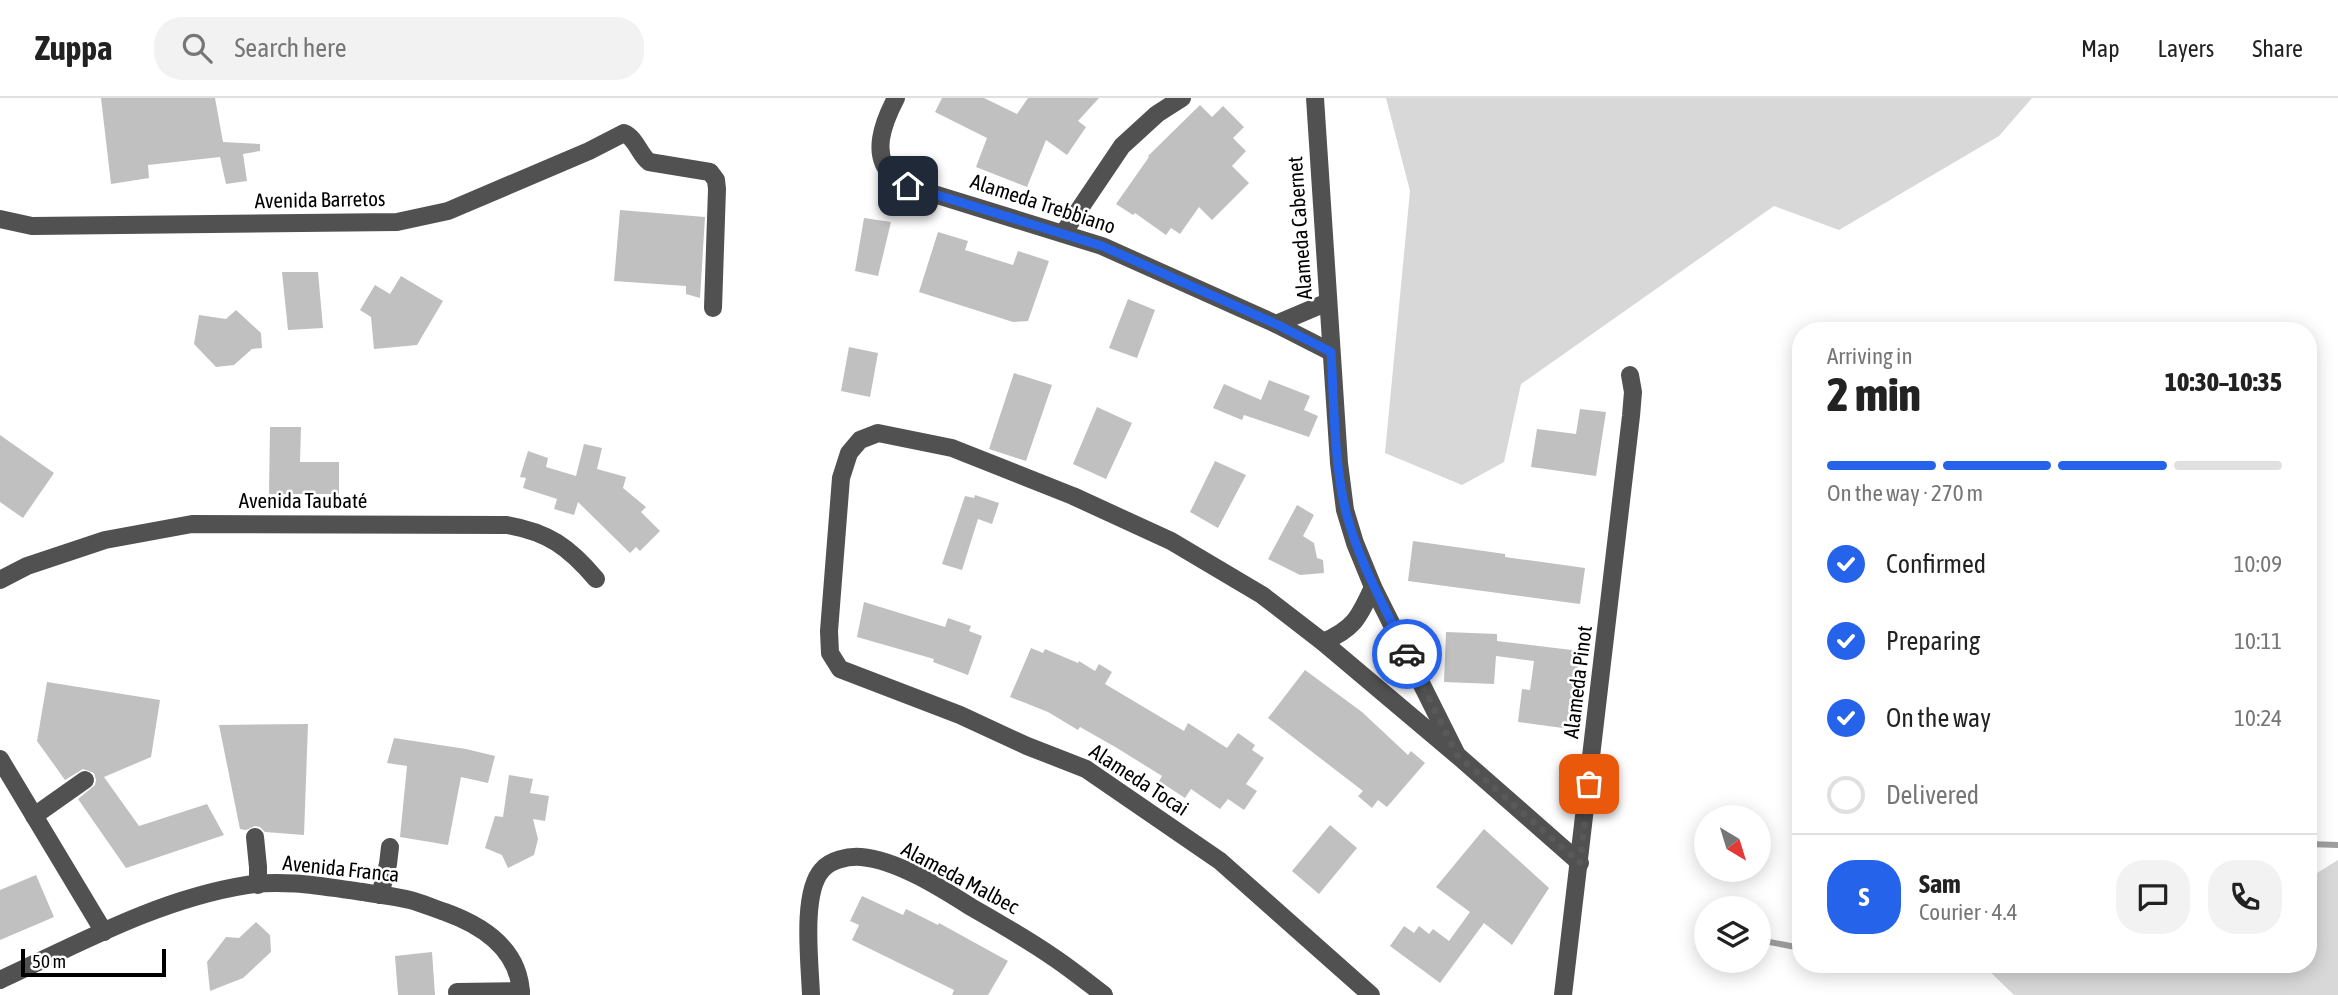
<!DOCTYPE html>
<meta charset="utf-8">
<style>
body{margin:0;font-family:"Asap Condensed",sans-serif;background:#f2f2f2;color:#222;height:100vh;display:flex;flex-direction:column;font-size:26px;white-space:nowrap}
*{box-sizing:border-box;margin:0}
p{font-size:23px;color:#767676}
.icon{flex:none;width:38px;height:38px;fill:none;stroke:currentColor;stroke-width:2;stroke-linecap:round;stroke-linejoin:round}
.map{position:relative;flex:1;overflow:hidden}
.details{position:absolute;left:1792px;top:224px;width:525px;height:651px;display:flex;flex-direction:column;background:#fff;border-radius:28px;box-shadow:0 4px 18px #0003}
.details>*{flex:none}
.needle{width:46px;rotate:142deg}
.tools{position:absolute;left:1694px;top:707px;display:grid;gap:14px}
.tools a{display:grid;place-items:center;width:77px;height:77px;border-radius:50%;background:#fff;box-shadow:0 4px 18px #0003;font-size:35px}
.scale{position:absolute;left:21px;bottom:18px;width:145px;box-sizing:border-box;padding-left:7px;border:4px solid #000;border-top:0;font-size:19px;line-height:24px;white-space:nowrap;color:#000;-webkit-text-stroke:5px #fff;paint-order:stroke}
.pin{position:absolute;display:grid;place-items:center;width:60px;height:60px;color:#fff;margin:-30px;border-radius:14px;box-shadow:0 4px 10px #0006}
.courier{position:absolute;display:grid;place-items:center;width:70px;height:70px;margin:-35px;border:5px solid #2563eb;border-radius:50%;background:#fff;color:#222;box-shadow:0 2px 9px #0007}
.summary em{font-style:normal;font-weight:800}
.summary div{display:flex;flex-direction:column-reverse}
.summary{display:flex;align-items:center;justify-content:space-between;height:119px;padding:0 35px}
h1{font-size:46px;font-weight:800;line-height:52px}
.bar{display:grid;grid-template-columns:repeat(4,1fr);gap:10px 7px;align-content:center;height:84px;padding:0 35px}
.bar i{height:9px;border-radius:5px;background:#e0e0e0}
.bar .active{background:#2563eb}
.bar p{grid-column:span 4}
.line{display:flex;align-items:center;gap:18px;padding:0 35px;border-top:2px solid #e0e0e0}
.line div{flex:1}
.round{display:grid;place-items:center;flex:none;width:74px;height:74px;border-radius:28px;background:#f2f2f2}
ol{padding:0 35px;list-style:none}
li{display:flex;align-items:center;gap:21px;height:77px}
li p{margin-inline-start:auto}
li .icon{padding:7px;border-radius:50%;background:#2563eb;color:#fff;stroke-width:4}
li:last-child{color:#767676}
li i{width:38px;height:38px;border:4px solid #e0e0e0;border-radius:50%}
header{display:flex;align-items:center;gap:42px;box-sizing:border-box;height:98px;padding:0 35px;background:#fff;border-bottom:2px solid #e0e0e0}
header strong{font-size:33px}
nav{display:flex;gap:38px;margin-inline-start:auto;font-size:24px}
.search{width:490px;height:63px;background:#f2f2f2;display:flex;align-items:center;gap:18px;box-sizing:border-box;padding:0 24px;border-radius:28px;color:#767676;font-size:26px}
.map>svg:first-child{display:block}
.green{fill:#d8d8d8}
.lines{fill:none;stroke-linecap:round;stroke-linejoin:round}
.stream{stroke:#9f9f9f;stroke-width:6}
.building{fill:#c0c0c0}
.minor{stroke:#515151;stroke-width:18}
.done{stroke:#595959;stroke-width:7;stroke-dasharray:0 12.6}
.route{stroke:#2563eb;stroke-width:9}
.labels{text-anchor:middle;stroke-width:5;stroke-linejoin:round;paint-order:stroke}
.street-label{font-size:21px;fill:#000;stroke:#fff}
</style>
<header>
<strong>Zuppa</strong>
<div class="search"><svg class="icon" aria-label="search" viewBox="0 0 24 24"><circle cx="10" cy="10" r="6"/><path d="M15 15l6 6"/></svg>Search here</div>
<nav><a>Map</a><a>Layers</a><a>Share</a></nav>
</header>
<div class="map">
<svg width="2338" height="897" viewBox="0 0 2338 897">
<rect width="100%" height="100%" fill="#fff"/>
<!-- green -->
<g class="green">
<polygon points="1386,0 2032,0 1999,38 1839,132 1774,108 1521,286 1504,364 1462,387 1385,355 1410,93"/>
<polygon points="2338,762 2338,897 2014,897 1982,866 2308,866 2308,775 2317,775"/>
</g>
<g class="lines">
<!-- stream -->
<g class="stream">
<polyline points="2308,746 2338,747"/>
<polyline points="1759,842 1801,850"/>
<polyline points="1886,866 1904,870 1910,866"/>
</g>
</g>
<!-- building -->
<g class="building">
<polygon points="101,0 215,0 223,44 260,46 260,53 243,56 247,83 226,86 220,59 148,67 149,80 111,86"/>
<polygon points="942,0 984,0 1017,16 1028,0 1099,0 1078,23 1086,29 1067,57 1046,42 1027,89 976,69 987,40 935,14"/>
<polygon points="1200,7 1212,19 1223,8 1244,29 1233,40 1246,53 1232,68 1249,85 1212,122 1199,109 1180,136 1171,130 1166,137 1135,115 1133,117 1116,106 1149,59 1148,58"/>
<polygon points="620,112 705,119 700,200 686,196 686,188 614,183"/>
<polygon points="864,120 891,124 878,178 855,173"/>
<polygon points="938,134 968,143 965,152 1013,167 1018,153 1049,163 1028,223 1013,224 919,194"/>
<polygon points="282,174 318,174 323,230 288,232"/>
<polygon points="401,178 443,203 417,247 374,251 371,219 360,212 375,187 390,196"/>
<polygon points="1128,201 1155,212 1137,260 1109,250"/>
<polygon points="236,212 261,235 262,250 252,251 234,267 216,269 194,246 199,217 226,221"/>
<polygon points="849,249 878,255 870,299 841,293"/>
<polygon points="1014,275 1052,287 1026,363 989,351"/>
<polygon points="1269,282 1310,298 1304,312 1318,318 1309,339 1244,317 1242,322 1213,310 1224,286 1261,302"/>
<polygon points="1097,309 1132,325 1106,381 1073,366"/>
<polygon points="1580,311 1606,314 1596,378 1531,369 1537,331 1576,336"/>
<polygon points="270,329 301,329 300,364 339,364 339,396 269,396"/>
<polygon points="0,337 54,375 23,420 0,404"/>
<polygon points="584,346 602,350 597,371 626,379 623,390 646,409 641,414 660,433 640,453 636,449 630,455 578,404 574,417 554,411 557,401 523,390 526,380 520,379 528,353 548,360 546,369 576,378"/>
<polygon points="1215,363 1246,377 1218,430 1190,414"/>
<polygon points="975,397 999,405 992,426 978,421 962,472 942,466 965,398 974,400"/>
<polygon points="1297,407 1314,417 1303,438 1314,445 1317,460 1323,462 1324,475 1300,477 1268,461"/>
<polygon points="1413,443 1505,456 1505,459 1585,470 1580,506 1408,483"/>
<polygon points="864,504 945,529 948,520 971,528 969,533 982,538 968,577 933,564 934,561 857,539"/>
<polygon points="1446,534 1497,536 1497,543 1580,553 1570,631 1518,624 1522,591 1530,592 1534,563 1496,558 1494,586 1444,584"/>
<polygon points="1031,550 1043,555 1045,551 1078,565 1079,563 1095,573 1099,566 1112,574 1105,586 1184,633 1188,625 1227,650 1238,635 1255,647 1252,652 1264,660 1246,686 1257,693 1244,712 1228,701 1220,711 1191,691 1185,700 1159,683 1162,678 1117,650 1080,629 1078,632 1048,614 1010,599"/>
<polygon points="1305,572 1362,614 1408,657 1411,653 1425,665 1387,709 1378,702 1372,710 1358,698 1363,693 1268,620"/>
<polygon points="47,584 160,602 151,659 104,679 139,728 207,706 224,737 126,770 78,701 95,687 96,682 94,675 83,671 65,682 37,643"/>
<polygon points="308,626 304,737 265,734 260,729 255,728 246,732 240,731 219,627"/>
<polygon points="394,640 466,651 495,658 488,685 461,679 448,747 400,739 407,668 387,665"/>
<polygon points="509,677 533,681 530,695 549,698 545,723 533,721 538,741 534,757 508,770 502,757 485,750 495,718 503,719"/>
<polygon points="1330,727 1357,750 1319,796 1292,773"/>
<polygon points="1484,731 1549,790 1512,847 1484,825 1440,885 1390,848 1404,828 1414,835 1419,828 1429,836 1433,831 1449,843 1470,814 1436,789"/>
<polygon points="36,777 54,819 0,842 0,792"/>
<polygon points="862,798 903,817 906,811 938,827 939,825 1008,863 988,897 952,897 954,892 852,842 859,827 850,823"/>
<polygon points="256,824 270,837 271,854 243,880 210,893 207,864 226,839 239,840"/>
<polygon points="432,854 435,897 398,897 395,858"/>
</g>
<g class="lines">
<!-- minor -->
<g class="minor">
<path d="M896,0C884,23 869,58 894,79C898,83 904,85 908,88L1102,148L1276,226L1331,254"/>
<polyline points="1315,0 1339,365 1345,412 1355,445 1373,489 1457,657 1580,765"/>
<path d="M0,121L32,128L397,124L448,113L589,53L624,35C636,40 639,56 649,64L710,74L716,82L717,91L713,210"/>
<polyline points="1064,134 1122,48 1157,16 1182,0"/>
<polyline points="1276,226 1328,204"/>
<path d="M0,482L27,468L105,442L192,426L507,427C548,434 569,449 596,481"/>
<path d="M1323,544C1355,530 1359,519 1373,489"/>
<polyline points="0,661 104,834"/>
<polyline points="34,718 85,682"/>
<polyline points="255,739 258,769 258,787"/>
<polyline points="380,797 388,766 390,749"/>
<path d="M0,882C80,845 159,801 247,787C285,781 325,789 363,794C378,797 395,798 410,802C422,805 433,810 445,814C484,828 520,852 521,897"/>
<polyline points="457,894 521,893"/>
<path d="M811,897C810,866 801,795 822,772C830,762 848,758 861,759C897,762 941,790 971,809C999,825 1027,841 1053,859C1071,871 1087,884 1104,897"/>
<polyline points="1371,897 1220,763 1086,671 1027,648 960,617 840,571 830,555 829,533 841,380 849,355 860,342 878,335 952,350 1073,398 1171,443 1262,497 1323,544 1457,657"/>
<polyline points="1563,897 1631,318 1633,294 1630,277"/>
</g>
</g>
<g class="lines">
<!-- done -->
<polyline class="done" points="1407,556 1457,657 1580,765 1589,686"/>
<!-- route -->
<path class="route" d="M908,88L1102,148L1276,226L1331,254C1334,303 1334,367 1346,414C1359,465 1385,509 1407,556"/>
</g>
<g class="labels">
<!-- street labels -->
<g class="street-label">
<text transform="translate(320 102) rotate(-1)" y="7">Avenida Barretos</text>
<text transform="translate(1043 106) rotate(18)" y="7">Alameda Trebbiano</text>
<text transform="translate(1300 130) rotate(-94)" y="7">Alameda Cabernet</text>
<text x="303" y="410">Avenida Taubaté</text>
<text transform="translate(1578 584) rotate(-83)" y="7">Alameda Pinot</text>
<text transform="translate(1139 682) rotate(33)" y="7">Alameda Tocai</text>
<text transform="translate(341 771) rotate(6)" y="7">Avenida Franca</text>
<text transform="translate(960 780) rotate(28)" y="7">Alameda Malbec</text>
</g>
</g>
</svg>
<div class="tools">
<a><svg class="needle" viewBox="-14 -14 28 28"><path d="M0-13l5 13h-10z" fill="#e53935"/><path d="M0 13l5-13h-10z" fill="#767676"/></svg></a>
<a><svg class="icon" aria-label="layers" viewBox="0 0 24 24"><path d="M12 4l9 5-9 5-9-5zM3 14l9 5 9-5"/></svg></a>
</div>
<div class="scale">50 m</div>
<div class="pin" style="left:1589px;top:686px;background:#ea580c"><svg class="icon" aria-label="bag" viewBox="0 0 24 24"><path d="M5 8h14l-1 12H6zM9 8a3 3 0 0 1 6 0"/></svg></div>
<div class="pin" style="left:908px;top:88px;background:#1f2937"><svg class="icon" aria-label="home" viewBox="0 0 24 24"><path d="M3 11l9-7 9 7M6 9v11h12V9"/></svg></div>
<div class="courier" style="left:1407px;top:556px"><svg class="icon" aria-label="car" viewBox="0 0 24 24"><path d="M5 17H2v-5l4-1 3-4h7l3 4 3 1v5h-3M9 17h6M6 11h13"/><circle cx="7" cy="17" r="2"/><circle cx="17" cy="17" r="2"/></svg></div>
<section class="details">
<div class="summary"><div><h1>2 min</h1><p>Arriving in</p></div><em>10:30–10:35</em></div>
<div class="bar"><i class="active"></i><i class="active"></i><i class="active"></i><i></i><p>On the way · 270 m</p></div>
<ol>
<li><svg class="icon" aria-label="check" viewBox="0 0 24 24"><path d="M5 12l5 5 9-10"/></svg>Confirmed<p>10:09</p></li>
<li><svg class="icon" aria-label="check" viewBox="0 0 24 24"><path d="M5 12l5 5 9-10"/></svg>Preparing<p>10:11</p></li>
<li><svg class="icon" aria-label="check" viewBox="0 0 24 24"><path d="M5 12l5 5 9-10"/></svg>On the way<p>10:24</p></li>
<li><i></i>Delivered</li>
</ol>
<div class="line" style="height:126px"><b class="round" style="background:#2563eb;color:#fff">S</b><div><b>Sam</b><p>Courier · 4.4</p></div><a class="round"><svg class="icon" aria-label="chat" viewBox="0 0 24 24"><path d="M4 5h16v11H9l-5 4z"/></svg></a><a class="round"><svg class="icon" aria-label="phone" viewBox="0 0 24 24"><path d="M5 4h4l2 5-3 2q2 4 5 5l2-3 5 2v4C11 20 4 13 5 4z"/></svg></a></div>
</section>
</div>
